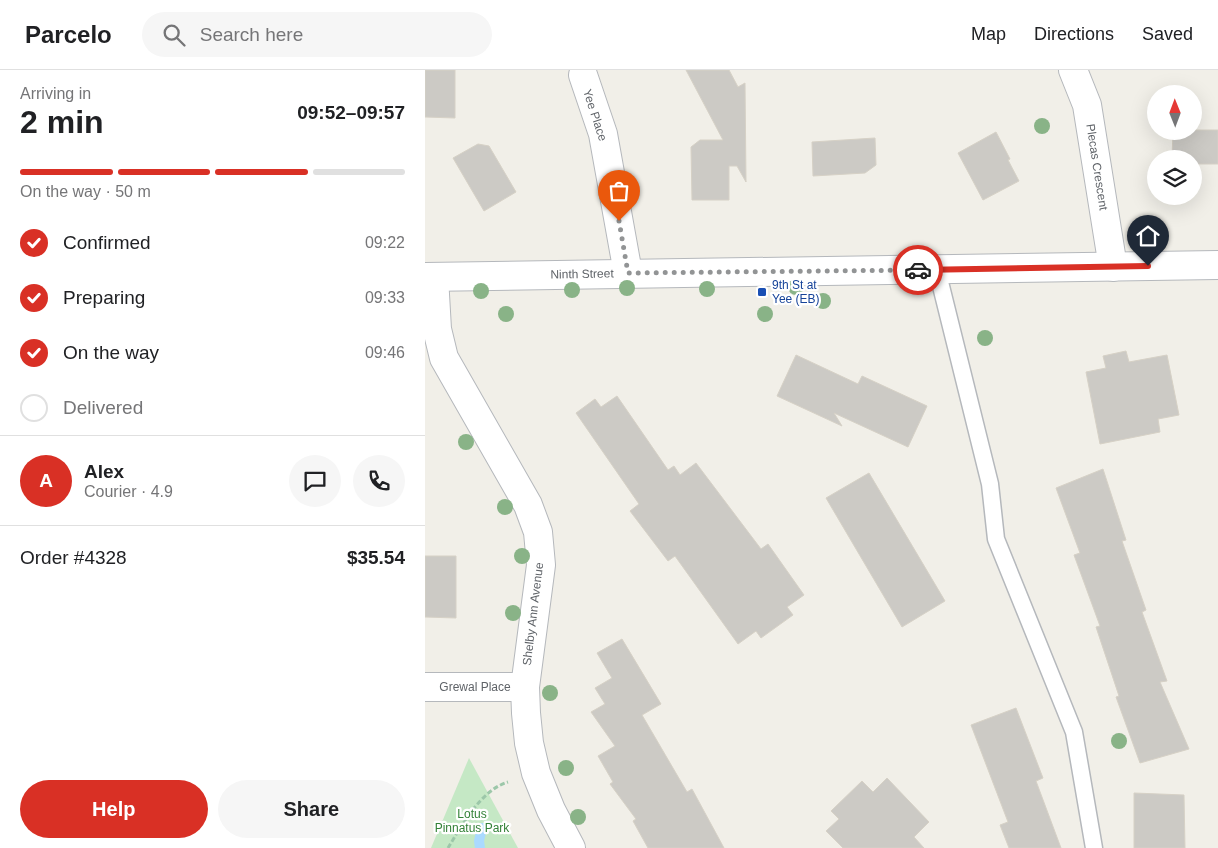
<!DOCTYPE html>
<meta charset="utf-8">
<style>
body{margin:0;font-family:Helvetica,sans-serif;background:#f6f6f6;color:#202124;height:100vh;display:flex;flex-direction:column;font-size:19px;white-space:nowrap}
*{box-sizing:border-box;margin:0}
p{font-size:16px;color:#757577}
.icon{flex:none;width:28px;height:28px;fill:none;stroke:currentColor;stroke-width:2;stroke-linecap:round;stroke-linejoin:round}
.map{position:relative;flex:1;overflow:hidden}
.side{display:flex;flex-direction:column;background:#fff;width:425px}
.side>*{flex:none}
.needle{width:32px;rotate:359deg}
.buttons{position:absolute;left:722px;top:15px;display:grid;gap:10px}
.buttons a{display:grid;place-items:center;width:55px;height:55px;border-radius:50%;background:#fff;box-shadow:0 5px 20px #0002;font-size:25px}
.pin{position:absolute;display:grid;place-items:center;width:42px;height:42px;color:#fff;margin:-51px -21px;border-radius:50% 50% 50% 0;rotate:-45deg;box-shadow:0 0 5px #0007}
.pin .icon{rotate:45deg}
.courier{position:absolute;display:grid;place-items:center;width:50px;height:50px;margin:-25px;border:4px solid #d93025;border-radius:50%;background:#fff;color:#222;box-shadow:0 1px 6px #0007}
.headline em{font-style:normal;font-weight:700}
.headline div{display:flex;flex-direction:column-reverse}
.headline{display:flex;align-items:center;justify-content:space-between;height:85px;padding:0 20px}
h1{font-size:32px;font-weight:700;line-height:38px}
.bar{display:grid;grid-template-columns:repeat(4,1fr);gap:8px 5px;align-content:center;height:60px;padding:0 20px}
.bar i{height:6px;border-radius:4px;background:#e0e0e0}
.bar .selected{background:#d93025}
.bar p{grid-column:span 4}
.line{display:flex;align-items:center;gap:12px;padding:0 20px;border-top:1px solid #e0e0e0}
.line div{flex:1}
.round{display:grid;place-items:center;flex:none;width:52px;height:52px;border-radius:26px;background:#f6f6f6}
ol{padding:0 20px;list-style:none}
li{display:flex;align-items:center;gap:15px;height:55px}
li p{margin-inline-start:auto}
li .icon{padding:5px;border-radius:50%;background:#d93025;color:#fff;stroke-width:4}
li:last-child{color:#757577}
li i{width:28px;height:28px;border:2px solid #e0e0e0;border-radius:50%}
.action{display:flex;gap:10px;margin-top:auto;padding:10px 20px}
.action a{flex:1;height:58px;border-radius:30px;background:#d93025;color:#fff;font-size:20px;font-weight:700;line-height:58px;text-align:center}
.action a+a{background:#f6f6f6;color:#202124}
header{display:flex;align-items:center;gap:30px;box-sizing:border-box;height:70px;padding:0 25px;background:#fff;border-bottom:1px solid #e0e0e0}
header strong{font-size:24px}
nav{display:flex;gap:28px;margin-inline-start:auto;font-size:18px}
.search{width:350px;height:45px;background:#f6f6f6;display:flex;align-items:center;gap:12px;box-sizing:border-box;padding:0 18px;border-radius:28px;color:#757577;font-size:19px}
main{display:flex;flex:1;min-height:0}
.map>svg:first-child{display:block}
.green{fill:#c5e8c5}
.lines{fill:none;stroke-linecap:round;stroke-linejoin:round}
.stream{stroke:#aadaff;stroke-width:10}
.building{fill:#cccac5;stroke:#d6d1c6}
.lane-casing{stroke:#b5b8bc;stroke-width:19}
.street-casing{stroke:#b5b8bc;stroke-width:30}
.path{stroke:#9cc7a9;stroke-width:3;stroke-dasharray:5 2.5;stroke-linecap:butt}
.lane{stroke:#fff;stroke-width:16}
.street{stroke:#fff;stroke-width:28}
.tree{fill:#89b387}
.done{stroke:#929495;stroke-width:5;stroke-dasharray:0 9}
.route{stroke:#d93025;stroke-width:6}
.transit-dot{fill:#1a4fb4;stroke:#fff;stroke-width:2}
.labels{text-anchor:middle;stroke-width:4.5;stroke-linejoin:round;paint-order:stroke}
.street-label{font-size:12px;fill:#5f6368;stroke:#fff}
.transit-label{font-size:12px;fill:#164399;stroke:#fff;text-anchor:start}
.park-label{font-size:12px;fill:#348238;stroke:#fff}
</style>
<header>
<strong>Parcelo</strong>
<div class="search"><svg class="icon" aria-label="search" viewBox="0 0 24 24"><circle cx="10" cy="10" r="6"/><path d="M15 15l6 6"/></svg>Search here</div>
<nav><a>Map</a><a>Directions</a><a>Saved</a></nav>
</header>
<main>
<section class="side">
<div class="headline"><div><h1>2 min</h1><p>Arriving in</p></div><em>09:52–09:57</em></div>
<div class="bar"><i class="selected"></i><i class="selected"></i><i class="selected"></i><i></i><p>On the way · 50 m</p></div>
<ol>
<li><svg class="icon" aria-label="check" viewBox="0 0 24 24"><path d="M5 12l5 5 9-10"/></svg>Confirmed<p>09:22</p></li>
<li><svg class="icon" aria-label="check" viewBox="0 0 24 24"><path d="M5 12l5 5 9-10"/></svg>Preparing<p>09:33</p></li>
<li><svg class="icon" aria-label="check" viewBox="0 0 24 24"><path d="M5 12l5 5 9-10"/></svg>On the way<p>09:46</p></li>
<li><i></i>Delivered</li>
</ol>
<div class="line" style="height:90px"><b class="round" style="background:#d93025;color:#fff">A</b><div><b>Alex</b><p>Courier · 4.9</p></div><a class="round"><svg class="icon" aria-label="chat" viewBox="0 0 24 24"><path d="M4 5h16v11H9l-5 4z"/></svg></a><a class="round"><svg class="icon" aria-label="phone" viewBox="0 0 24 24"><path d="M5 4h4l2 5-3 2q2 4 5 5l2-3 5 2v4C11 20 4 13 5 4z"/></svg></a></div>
<div class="line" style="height:65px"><div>Order #4328</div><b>$35.54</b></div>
<div class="action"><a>Help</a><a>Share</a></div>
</section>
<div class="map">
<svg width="793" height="778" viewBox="0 0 793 778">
<rect width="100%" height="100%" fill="#f1efe8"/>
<!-- green -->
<polygon class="green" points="44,688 93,778 6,778"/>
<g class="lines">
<!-- stream -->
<polyline class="stream" points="55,778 54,771 57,758"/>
</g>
<!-- building -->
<g class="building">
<polygon points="0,0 30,0 30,48 0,47"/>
<polygon points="261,0 304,0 313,17 320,13 321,112 312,96 304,96 304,130 267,130 266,77 275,70 298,70"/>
<polygon points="769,60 793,60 793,94 769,94 769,89 747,89 748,61 769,61"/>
<polygon points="571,62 585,89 583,90 594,111 558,130 533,83"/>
<polygon points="450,68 451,95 440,103 388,106 387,72"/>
<polygon points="53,74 64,76 91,122 59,141 28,88"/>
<polygon points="701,281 704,292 742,285 754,345 733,349 735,362 675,374 661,302 681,298 678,286"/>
<polygon points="371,285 433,314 437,306 502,336 483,377 409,343 417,356 352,326"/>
<polygon points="192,326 243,400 249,396 255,405 271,393 336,479 343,474 379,525 362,537 368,545 336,568 331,561 313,574 250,486 243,491 205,441 214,434 151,343 170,329 176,337"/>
<polygon points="678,399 701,470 697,471 721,540 717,542 742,611 735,612 764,679 715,693 691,627 694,626 671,557 675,556 649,485 655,483 631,418"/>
<polygon points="444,403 520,531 477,557 401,428"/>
<polygon points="0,486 31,486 31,548 0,547"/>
<polygon points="197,569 236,634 217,645 262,722 267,719 299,778 223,778 208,751 211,749 185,714 188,712 173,686 190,676 166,642 180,634 170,618 187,608 172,583"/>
<polygon points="591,638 618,708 611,711 636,778 584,778 575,755 583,752 546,655"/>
<polygon points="462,708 504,752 489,767 499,778 418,778 401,761 414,749 406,741 437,711 448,722"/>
<polygon points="709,723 759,725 760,778 709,778"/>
</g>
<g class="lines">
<!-- lane casing -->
<g class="lane-casing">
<polyline id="lane" points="512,200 565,414 571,469 649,662 669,778"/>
</g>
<!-- street casing -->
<g class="street-casing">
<g id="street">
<polyline points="648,0 662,35 688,197"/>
<polyline points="158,5 178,64 203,203"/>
<polyline points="0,207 793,195"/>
<polyline points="9,207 12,259 19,288 103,435 113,462 116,495 100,617 101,643 104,673 111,703 126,740 146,778"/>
<polyline points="0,617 100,617"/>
</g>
</g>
<!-- path -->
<path class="path" d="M23,778C37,755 56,720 83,712"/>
<!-- lane -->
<use href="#lane" class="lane"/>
<!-- street -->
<use href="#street" class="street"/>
</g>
<!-- trees -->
<g class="tree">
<circle cx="617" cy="56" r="8"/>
<circle cx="371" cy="217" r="8"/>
<circle cx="202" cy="218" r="8"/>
<circle cx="282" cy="219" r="8"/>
<circle cx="147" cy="220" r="8"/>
<circle cx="56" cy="221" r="8"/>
<circle cx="398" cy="231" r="8"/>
<circle cx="81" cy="244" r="8"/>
<circle cx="340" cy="244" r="8"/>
<circle cx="560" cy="268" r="8"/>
<circle cx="41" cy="372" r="8"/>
<circle cx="80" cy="437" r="8"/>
<circle cx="97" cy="486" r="8"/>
<circle cx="88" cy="543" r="8"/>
<circle cx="125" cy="623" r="8"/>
<circle cx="694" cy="671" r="8"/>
<circle cx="141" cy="698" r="8"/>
<circle cx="153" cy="747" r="8"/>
</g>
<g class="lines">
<!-- done -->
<polyline class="done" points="194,151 203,203 493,200"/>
<!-- route -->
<polyline class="route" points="493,200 723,196"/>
</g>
<!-- markers -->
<rect class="transit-dot" x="332" y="217" width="10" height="10" rx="2.5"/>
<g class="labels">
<!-- street labels -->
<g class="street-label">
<text transform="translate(170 45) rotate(72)" y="4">Yee Place</text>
<text transform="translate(672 97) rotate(81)" y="4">Plecas Crescent</text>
<text transform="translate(157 204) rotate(-1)" y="4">Ninth Street</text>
<text transform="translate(108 544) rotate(-83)" y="4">Shelby Ann Avenue</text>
<text x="50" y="621">Grewal Place</text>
</g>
<!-- transit labels -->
<g class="transit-label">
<text x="347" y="219">9th St at<tspan x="347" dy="14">Yee (EB)</tspan></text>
</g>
<!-- park labels -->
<g class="park-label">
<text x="47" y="748">Lotus<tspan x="47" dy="14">Pinnatus Park</tspan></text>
</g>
</g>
</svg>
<div class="buttons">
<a><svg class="needle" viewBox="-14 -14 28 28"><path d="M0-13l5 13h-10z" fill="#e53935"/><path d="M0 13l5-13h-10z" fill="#757577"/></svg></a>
<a><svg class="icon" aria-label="layers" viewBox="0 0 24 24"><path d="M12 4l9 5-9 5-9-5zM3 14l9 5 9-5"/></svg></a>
</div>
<div class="pin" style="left:194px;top:151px;background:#ea580c"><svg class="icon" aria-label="bag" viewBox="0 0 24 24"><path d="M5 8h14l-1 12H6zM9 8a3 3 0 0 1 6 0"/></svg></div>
<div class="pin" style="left:723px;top:196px;background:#1f2937"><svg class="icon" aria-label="home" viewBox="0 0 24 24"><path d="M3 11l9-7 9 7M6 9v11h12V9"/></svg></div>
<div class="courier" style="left:493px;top:200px"><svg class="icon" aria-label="car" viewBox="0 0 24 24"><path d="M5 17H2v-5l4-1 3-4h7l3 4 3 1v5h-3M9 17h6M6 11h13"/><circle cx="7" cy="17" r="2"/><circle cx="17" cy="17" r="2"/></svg></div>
</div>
</main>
